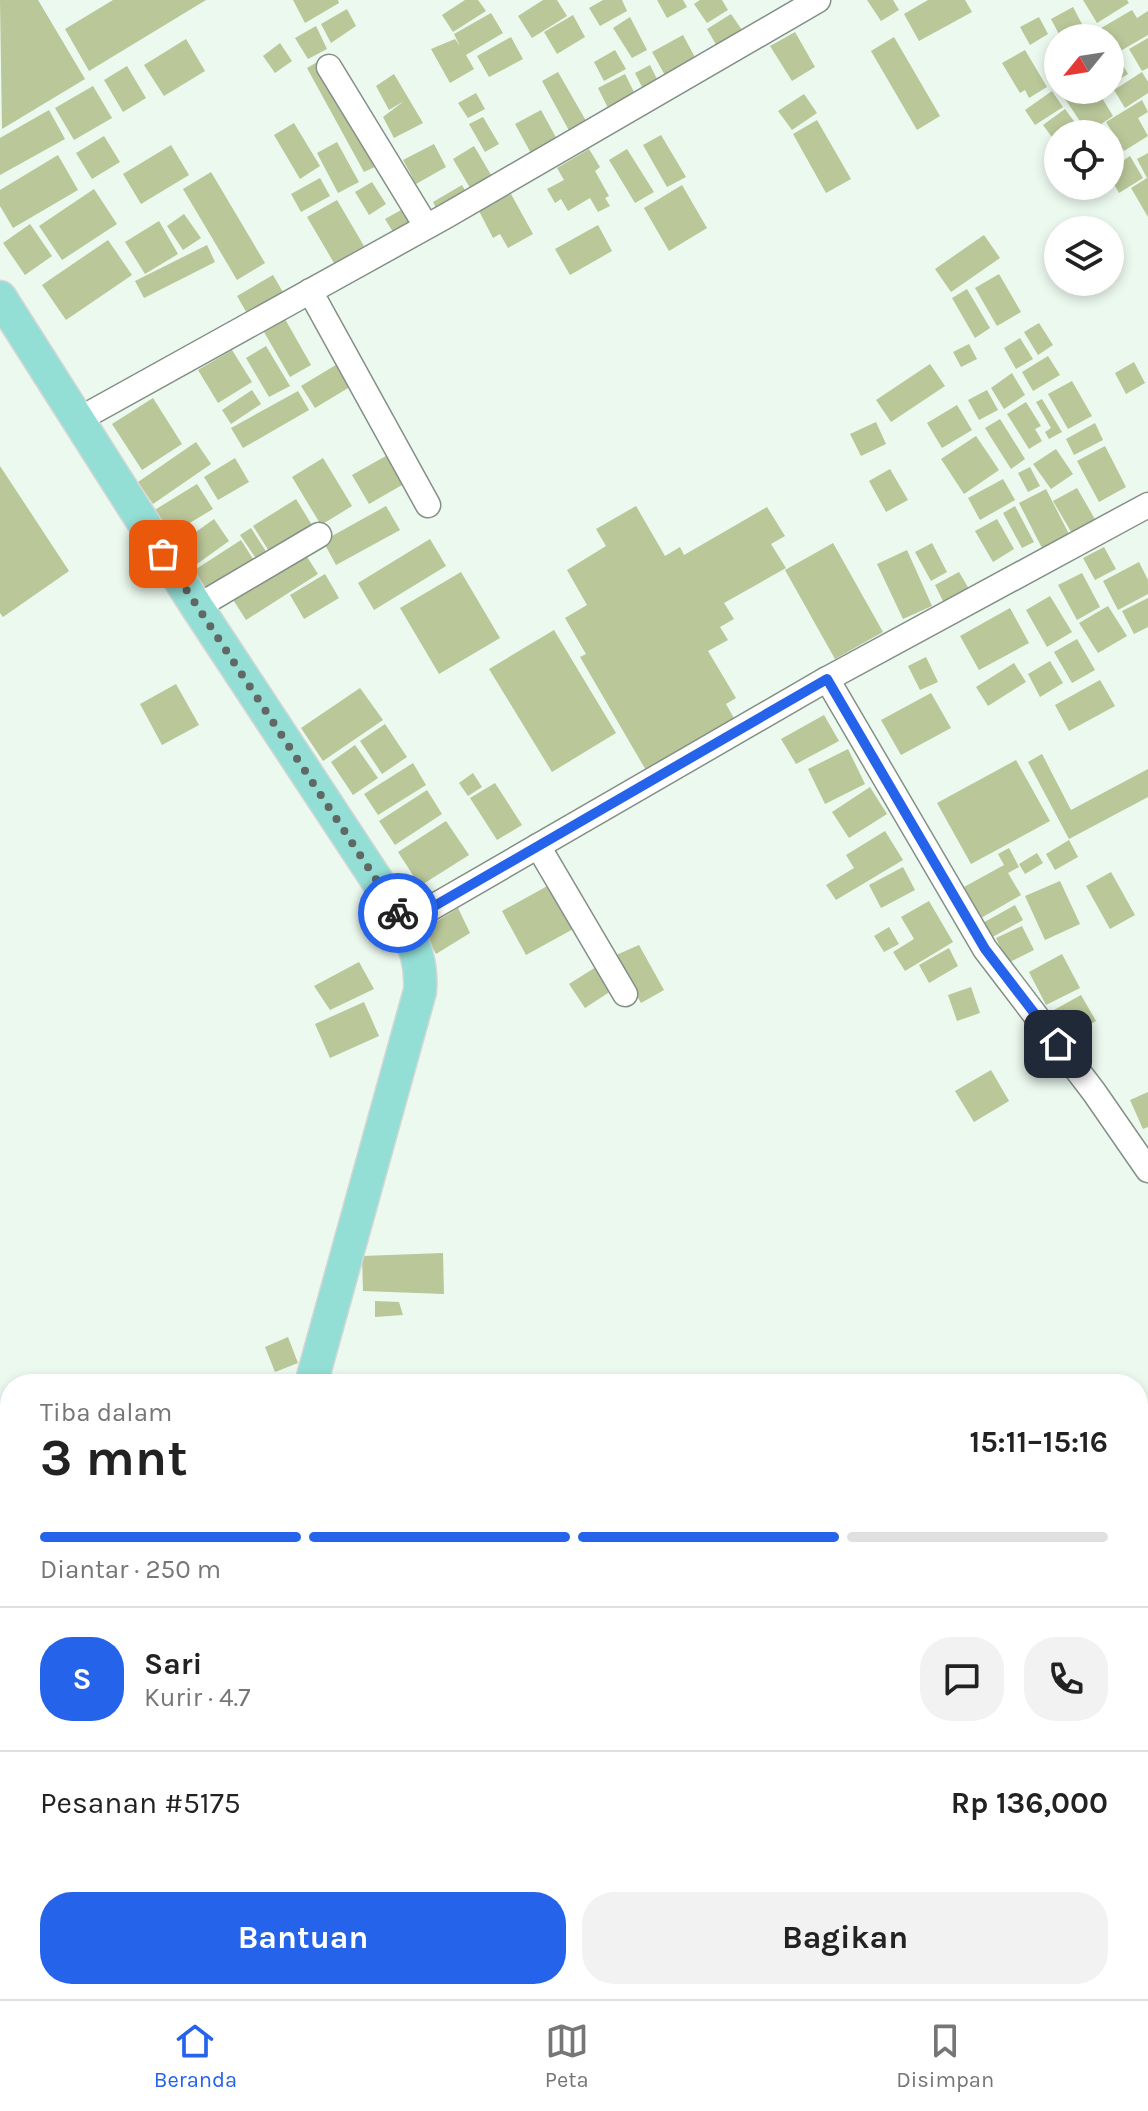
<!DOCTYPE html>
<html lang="id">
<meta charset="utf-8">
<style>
body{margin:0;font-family:Karla,sans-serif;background:#f2f2f2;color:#222;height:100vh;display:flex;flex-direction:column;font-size:30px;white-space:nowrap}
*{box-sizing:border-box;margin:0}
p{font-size:26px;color:#767676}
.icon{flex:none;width:44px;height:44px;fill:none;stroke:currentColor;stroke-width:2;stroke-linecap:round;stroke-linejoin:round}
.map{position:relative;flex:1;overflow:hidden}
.details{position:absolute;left:0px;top:1374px;width:1148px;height:626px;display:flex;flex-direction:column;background:#fff;border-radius:32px 32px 0 0;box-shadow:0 4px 12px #0003}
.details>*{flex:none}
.needle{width:52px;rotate:240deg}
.buttons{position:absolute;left:1044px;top:24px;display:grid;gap:16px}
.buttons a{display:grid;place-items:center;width:80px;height:80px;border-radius:50%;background:#fff;box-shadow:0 4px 12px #0003;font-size:40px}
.pin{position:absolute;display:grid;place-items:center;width:68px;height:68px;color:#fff;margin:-34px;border-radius:16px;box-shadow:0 4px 12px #0006}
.courier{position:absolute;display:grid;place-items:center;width:80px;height:80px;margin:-40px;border:6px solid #2563eb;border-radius:50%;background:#fff;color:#222;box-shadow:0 2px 10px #0007}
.head em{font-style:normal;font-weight:700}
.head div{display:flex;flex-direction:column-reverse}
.head{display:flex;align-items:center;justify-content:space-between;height:136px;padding:0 40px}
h1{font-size:52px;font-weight:700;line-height:60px}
.bar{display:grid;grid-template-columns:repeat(4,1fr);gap:12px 8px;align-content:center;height:96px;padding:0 40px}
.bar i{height:10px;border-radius:6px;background:#e0e0e0}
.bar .on{background:#2563eb}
.bar p{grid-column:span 4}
.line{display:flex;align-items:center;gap:20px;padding:0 40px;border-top:2px solid #e0e0e0}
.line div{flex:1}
.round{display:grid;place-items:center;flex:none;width:84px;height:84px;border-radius:32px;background:#f2f2f2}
.button{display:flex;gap:16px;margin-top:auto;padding:16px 40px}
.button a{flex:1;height:92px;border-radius:32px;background:#2563eb;color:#fff;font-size:32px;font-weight:700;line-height:92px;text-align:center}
.button a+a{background:#f2f2f2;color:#222}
.tabs{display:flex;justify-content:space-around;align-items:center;height:112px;border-top:2px solid #e0e0e0;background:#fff;font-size:22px;color:#767676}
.tabs a{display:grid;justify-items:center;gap:4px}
.tabs .on{color:#2563eb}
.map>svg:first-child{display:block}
.building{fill:#b9c799}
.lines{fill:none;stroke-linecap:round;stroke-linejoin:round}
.minor-casing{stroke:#849087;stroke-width:27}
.major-casing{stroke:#d5d6d5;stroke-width:35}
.minor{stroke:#fff;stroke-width:24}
.major{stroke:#93dfd6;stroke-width:32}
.done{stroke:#616863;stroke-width:8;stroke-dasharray:0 14.4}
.route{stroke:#2563eb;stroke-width:10}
</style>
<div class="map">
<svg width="1148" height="1999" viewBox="0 0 1148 1999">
<rect width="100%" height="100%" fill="#ecf9ef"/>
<!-- building -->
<g class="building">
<polygon points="0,0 38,0 85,79 2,129"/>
<polygon points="113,0 206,0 89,71 65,29"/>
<polygon points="293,0 338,0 339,3 305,23"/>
<polygon points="465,0 478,0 486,11 453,32 442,15"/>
<polygon points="543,0 557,0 567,16 532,38 518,16"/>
<polygon points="603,0 622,0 627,11 600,26 589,8"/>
<polygon points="657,0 683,0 687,7 667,18"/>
<polygon points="700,0 722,0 728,10 707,23 694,4"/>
<polygon points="867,0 893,0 899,10 881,21"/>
<polygon points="928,0 965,0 972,12 919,41 904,14"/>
<polygon points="1083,0 1127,0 1129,3 1097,23"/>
<polygon points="1073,7 1083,26 1061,38 1051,19"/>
<polygon points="347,9 356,26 331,43 321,24"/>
<polygon points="1132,10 1137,18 1148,11 1148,35 1110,57 1110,38 1084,38"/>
<polygon points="491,13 503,33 466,55 474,69 450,83 431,49 455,39 460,46 454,34"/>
<polygon points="731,14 744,33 718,48 707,29"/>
<polygon points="573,15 585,37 557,54 544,32"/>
<polygon points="630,17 647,50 632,58 613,28"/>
<polygon points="1039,17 1048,34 1030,45 1020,27"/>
<polygon points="316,26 327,49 308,59 295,38"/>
<polygon points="795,32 815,67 792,81 770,46"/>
<polygon points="683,35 697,61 666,77 652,52"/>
<polygon points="511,37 523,59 489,77 477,56"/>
<polygon points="894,37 940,116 917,130 871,51"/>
<polygon points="1148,38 1148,68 1142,71 1129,49"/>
<polygon points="186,39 205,71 164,96 144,65"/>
<polygon points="280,43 292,61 275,73 263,56"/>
<polygon points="615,50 626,69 604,81 594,62"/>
<polygon points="1025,50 1047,87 1029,98 1025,90 1020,93 1002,63"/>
<polygon points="1058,55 1058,78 1055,80 1044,64"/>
<polygon points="1118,57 1128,74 1110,85 1110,62"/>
<polygon points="319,61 379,165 364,172 307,68"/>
<polygon points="650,65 661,87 646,95 635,73"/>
<polygon points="127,66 146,98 123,112 104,80"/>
<polygon points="558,72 589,126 572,136 542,81"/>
<polygon points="1142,72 1148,82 1148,93 1125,108 1114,90"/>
<polygon points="394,74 423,123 394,138 383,117 404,101 389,110 376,86"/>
<polygon points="625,74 637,98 610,112 598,88"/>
<polygon points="93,86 112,118 74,140 55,108"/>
<polygon points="1059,90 1088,90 1096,103 1102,98 1113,116 1088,133"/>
<polygon points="1052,91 1063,107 1035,125 1025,110"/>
<polygon points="476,93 485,109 468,118 458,103"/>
<polygon points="804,94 817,113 792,130 778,111"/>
<polygon points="1142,100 1148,112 1138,118 1148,136 1124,151 1106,122"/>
<polygon points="1065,109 1076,124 1058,134 1054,140 1043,125"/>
<polygon points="49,110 65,139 0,175 0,138"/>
<polygon points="541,110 559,143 533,157 515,124"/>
<polygon points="483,117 499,144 485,152 469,124"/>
<polygon points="817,120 851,179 826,193 793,134"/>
<polygon points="294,123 320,166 300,179 274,135"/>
<polygon points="661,135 686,177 667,187 643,145"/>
<polygon points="104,136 120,162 92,179 76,153"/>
<polygon points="337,142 359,182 338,193 317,153"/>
<polygon points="434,144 446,167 416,184 403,160"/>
<polygon points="171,145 189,175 141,204 123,174"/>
<polygon points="474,146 494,180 473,193 453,159"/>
<polygon points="1116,146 1124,160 1130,156 1143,178 1119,193 1110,177 1110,149"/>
<polygon points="589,149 600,167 595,171 609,196 605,198 610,206 598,212 590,198 568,211 561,199 555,203 547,189 564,180 557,168"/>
<polygon points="627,149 654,192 635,203 609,160"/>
<polygon points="1148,153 1148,217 1131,188 1147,178 1137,159"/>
<polygon points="58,155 78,190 13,228 0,206 0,190"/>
<polygon points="211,172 265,263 237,280 183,189"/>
<polygon points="320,178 330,196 301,212 291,194"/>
<polygon points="372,182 386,204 369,215 355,192"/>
<polygon points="462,185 469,197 439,214 433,202"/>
<polygon points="682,185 707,228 669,251 644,208"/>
<polygon points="94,189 117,224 62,260 39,226"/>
<polygon points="511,194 533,234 508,248 500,234 493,238 479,211"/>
<polygon points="337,200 364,246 334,263 307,217"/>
<polygon points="410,205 419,224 396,237 385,219"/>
<polygon points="184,214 201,238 183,250 167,226"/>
<polygon points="159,221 178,254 145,274 125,242"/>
<polygon points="30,224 52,256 25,275 3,243"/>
<polygon points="598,225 612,251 570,275 555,249"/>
<polygon points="984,235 1000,258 951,292 935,269"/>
<polygon points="108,240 132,275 66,320 42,285"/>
<polygon points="207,245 215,262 144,298 135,281"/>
<polygon points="999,274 1021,312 997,326 975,288"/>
<polygon points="273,275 284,294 248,315 237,296"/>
<polygon points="967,289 990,328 975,338 952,298"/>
<polygon points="285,319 311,365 290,377 264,332"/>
<polygon points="1039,323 1053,345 1038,355 1024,332"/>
<polygon points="1020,338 1033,359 1016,369 1004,348"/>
<polygon points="969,344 977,359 961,367 953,352"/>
<polygon points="266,346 290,386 269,397 246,358"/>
<polygon points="232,350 252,382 218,403 198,370"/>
<polygon points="1048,356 1060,375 1033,391 1022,372"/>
<polygon points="1134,362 1145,383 1126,394 1115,373"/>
<polygon points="339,363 353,385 315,408 301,386"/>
<polygon points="930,364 945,386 891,422 876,400"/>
<polygon points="1012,373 1025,395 1004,409 991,388"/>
<polygon points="1072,381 1092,416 1068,429 1048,394"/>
<polygon points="252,390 261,404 231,424 222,410"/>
<polygon points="987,390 998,410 979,420 968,400"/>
<polygon points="298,391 309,410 243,448 231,428"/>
<polygon points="153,398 182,444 142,470 112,424"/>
<polygon points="1042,399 1062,432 1049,439 1045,432 1051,428 1036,402"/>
<polygon points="1026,402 1041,426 1035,429 1042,441 1029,449 1007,414"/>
<polygon points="957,405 972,430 942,448 927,423"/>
<polygon points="1000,419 1025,459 1011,469 985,428"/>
<polygon points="876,422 886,444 861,456 850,434"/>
<polygon points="1095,423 1103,440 1074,455 1066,439"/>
<polygon points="976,436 999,470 964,494 941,459"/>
<polygon points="196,442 211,464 153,504 138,482"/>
<polygon points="1105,446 1126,487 1099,502 1077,461"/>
<polygon points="1056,449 1073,474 1051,489 1033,464"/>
<polygon points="393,452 409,481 369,504 352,475"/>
<polygon points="235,458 249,482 218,500 204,477"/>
<polygon points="323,458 352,506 321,525 292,477"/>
<polygon points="0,466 69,571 3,617 0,613"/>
<polygon points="1030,467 1040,486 1028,492 1018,473"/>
<polygon points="890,469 908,500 886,512 869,481"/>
<polygon points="1003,479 1015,500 980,520 968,498"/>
<polygon points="197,484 213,509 168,536 153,511"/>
<polygon points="1077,488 1096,521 1073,535 1053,501"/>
<polygon points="1046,489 1069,534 1042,548 1019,503"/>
<polygon points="296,499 315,530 272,556 253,526"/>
<polygon points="386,506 400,530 336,565 323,541"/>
<polygon points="636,506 665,556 680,547 684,555 767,507 785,536 771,544 786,568 724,603 734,619 720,627 728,640 708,651 736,698 726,704 735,720 647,772 580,657 586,654 565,618 587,605 567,570 606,546 596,529"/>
<polygon points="1015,506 1034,542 1022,548 1003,513"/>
<polygon points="214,519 229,541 197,564 182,542"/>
<polygon points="997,519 1014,549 993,562 975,531"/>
<polygon points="251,528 269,556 259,563 240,535"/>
<polygon points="430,539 446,566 374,610 358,583"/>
<polygon points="241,540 257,565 208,596 193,571"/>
<polygon points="833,543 883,632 835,659 785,570"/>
<polygon points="932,543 947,572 931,581 915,552"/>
<polygon points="1104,547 1116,569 1095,580 1083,558"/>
<polygon points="302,549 318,574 246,620 230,595"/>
<polygon points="907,550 932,606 903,619 877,564"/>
<polygon points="1139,562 1148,580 1148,594 1118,610 1103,581"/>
<polygon points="461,572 500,638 439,674 400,608"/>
<polygon points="959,572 969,589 944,603 935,585"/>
<polygon points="1082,573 1100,607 1077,620 1058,585"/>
<polygon points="325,574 339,598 304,619 290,595"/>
<polygon points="1050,596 1072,632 1047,647 1026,610"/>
<polygon points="1148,598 1148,627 1134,634 1122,611"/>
<polygon points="1108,606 1127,636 1098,653 1079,623"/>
<polygon points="1010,608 1029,643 979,670 960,636"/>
<polygon points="554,630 616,733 552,772 489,669"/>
<polygon points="1077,639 1095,670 1072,683 1054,652"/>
<polygon points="926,657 938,682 920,690 908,666"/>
<polygon points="1050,661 1063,683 1040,697 1028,674"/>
<polygon points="1014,663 1026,682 988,706 976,687"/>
<polygon points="1100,680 1115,706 1069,731 1055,705"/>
<polygon points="176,684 199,725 162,745 140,704"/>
<polygon points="360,688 383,720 323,761 301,728"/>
<polygon points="931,693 951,728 901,755 881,720"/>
<polygon points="824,715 839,741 796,764 781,739"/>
<polygon points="385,724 407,757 382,774 360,741"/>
<polygon points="355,745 378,778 353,795 331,762"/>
<polygon points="848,749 865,784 825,804 808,769"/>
<polygon points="1042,754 1071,810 1148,769 1148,797 1069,839 1028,762"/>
<polygon points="1016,760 1050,821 971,864 937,803"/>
<polygon points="413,763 426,785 378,815 364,794"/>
<polygon points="473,773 482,787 468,796 459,783"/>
<polygon points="495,783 522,825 497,840 470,798"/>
<polygon points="870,787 887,814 849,838 832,812"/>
<polygon points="427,790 442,814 395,845 379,821"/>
<polygon points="446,821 469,855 420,886 398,852"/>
<polygon points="885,831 903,860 836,900 826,885 854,868 846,855"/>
<polygon points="1069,840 1078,857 1055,870 1046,854"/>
<polygon points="1009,848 1019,867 1008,873 1021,895 981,918 964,887 1004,865 998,854"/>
<polygon points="1037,853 1043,863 1025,874 1019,864"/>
<polygon points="903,867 915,890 881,908 869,885"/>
<polygon points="1111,872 1135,915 1110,929 1086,886"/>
<polygon points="1060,881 1080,924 1045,940 1025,896"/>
<polygon points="551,884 575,928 526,955 502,911"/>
<polygon points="929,901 953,942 905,971 893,952 914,939 901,917"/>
<polygon points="1015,905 1023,920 989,939 981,924"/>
<polygon points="458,908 470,933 436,954 423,930"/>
<polygon points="1022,926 1034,950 1008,963 996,938"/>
<polygon points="889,927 899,944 884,952 874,936"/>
<polygon points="639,945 664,990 641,1003 614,956"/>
<polygon points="949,948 958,966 929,983 919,965"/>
<polygon points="1062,954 1080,988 1046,1005 1029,972"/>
<polygon points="359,962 374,989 330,1010 314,986"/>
<polygon points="596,967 611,991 585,1008 569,984"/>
<polygon points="971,987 980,1013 957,1021 948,995"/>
<polygon points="1081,995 1096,1021 1069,1036 1054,1010"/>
<polygon points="364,1002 379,1036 330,1058 315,1024"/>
<polygon points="991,1070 1009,1101 974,1122 955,1091"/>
<polygon points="1148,1092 1148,1127 1143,1129 1130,1100"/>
<polygon points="443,1253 444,1294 363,1291 362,1256"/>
<polygon points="375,1301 399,1302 403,1315 375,1317"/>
<polygon points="288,1337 298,1363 275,1372 265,1347"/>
<polygon points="10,1472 10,1608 0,1613 0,1476"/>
<polygon points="10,1624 10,1771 0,1775 0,1629"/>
<polygon points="10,1796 10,1958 0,1963 0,1800"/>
</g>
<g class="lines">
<!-- minor casing -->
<g class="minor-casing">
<g id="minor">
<polyline points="329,67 426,226"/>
<polyline points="310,291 428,505"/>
<polyline points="78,420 446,216 818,0"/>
<polyline points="197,607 319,535"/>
<polyline points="827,679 985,949 1094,1092 1148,1170"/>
<polyline points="538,846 625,994"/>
<polyline points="405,923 827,679 1148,505"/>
</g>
</g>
<!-- major casing -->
<g class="major-casing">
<g id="major">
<path d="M0,297L197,607L405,923C415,947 422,965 420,991L311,1384"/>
<polyline points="159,1999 161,1990"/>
</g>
</g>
<!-- minor -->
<use href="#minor" class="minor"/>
<!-- major -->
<use href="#major" class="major"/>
</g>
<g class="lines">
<!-- done -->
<polyline class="done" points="163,554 398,913"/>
<!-- route -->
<polyline class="route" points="398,913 405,923 827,679 985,949 1058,1044"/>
</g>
</svg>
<div class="buttons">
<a><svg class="needle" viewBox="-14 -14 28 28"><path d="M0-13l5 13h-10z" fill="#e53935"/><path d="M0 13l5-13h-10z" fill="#767676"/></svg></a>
<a><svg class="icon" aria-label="locate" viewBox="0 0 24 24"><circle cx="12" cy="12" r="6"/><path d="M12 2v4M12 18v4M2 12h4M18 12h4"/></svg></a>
<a><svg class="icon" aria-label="layers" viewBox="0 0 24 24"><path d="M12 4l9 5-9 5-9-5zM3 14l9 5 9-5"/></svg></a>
</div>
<div class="pin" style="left:163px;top:554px;background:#ea580c"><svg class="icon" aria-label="bag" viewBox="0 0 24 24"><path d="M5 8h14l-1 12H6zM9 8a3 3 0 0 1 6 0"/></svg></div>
<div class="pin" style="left:1058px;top:1044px;background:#1f2937"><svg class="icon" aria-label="home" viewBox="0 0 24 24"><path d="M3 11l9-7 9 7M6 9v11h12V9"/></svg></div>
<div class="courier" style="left:398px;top:913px"><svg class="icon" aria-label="bike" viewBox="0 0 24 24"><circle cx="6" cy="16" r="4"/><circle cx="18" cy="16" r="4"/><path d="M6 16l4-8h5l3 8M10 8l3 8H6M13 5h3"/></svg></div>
<section class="details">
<div class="head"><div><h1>3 mnt</h1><p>Tiba dalam</p></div><em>15:11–15:16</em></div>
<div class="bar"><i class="on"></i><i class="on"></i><i class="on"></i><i></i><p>Diantar · 250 m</p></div>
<div class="line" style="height:144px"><b class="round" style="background:#2563eb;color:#fff">S</b><div><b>Sari</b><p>Kurir · 4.7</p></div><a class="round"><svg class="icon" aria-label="chat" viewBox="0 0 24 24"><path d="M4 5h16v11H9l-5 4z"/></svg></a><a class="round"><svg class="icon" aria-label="phone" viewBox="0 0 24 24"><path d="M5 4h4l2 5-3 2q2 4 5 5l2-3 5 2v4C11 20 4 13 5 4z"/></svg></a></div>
<div class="line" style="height:104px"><div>Pesanan #5175</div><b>Rp 136,000</b></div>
<div class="button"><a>Bantuan</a><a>Bagikan</a></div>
</section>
</div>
<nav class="tabs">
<a class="on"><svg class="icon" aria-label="home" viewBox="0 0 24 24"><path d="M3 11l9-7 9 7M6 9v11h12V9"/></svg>Beranda</a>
<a><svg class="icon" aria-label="map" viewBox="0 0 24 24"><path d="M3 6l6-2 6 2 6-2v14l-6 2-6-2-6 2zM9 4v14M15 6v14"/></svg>Peta</a>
<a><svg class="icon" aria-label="saved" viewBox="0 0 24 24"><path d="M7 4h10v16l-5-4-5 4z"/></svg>Disimpan</a>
</nav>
